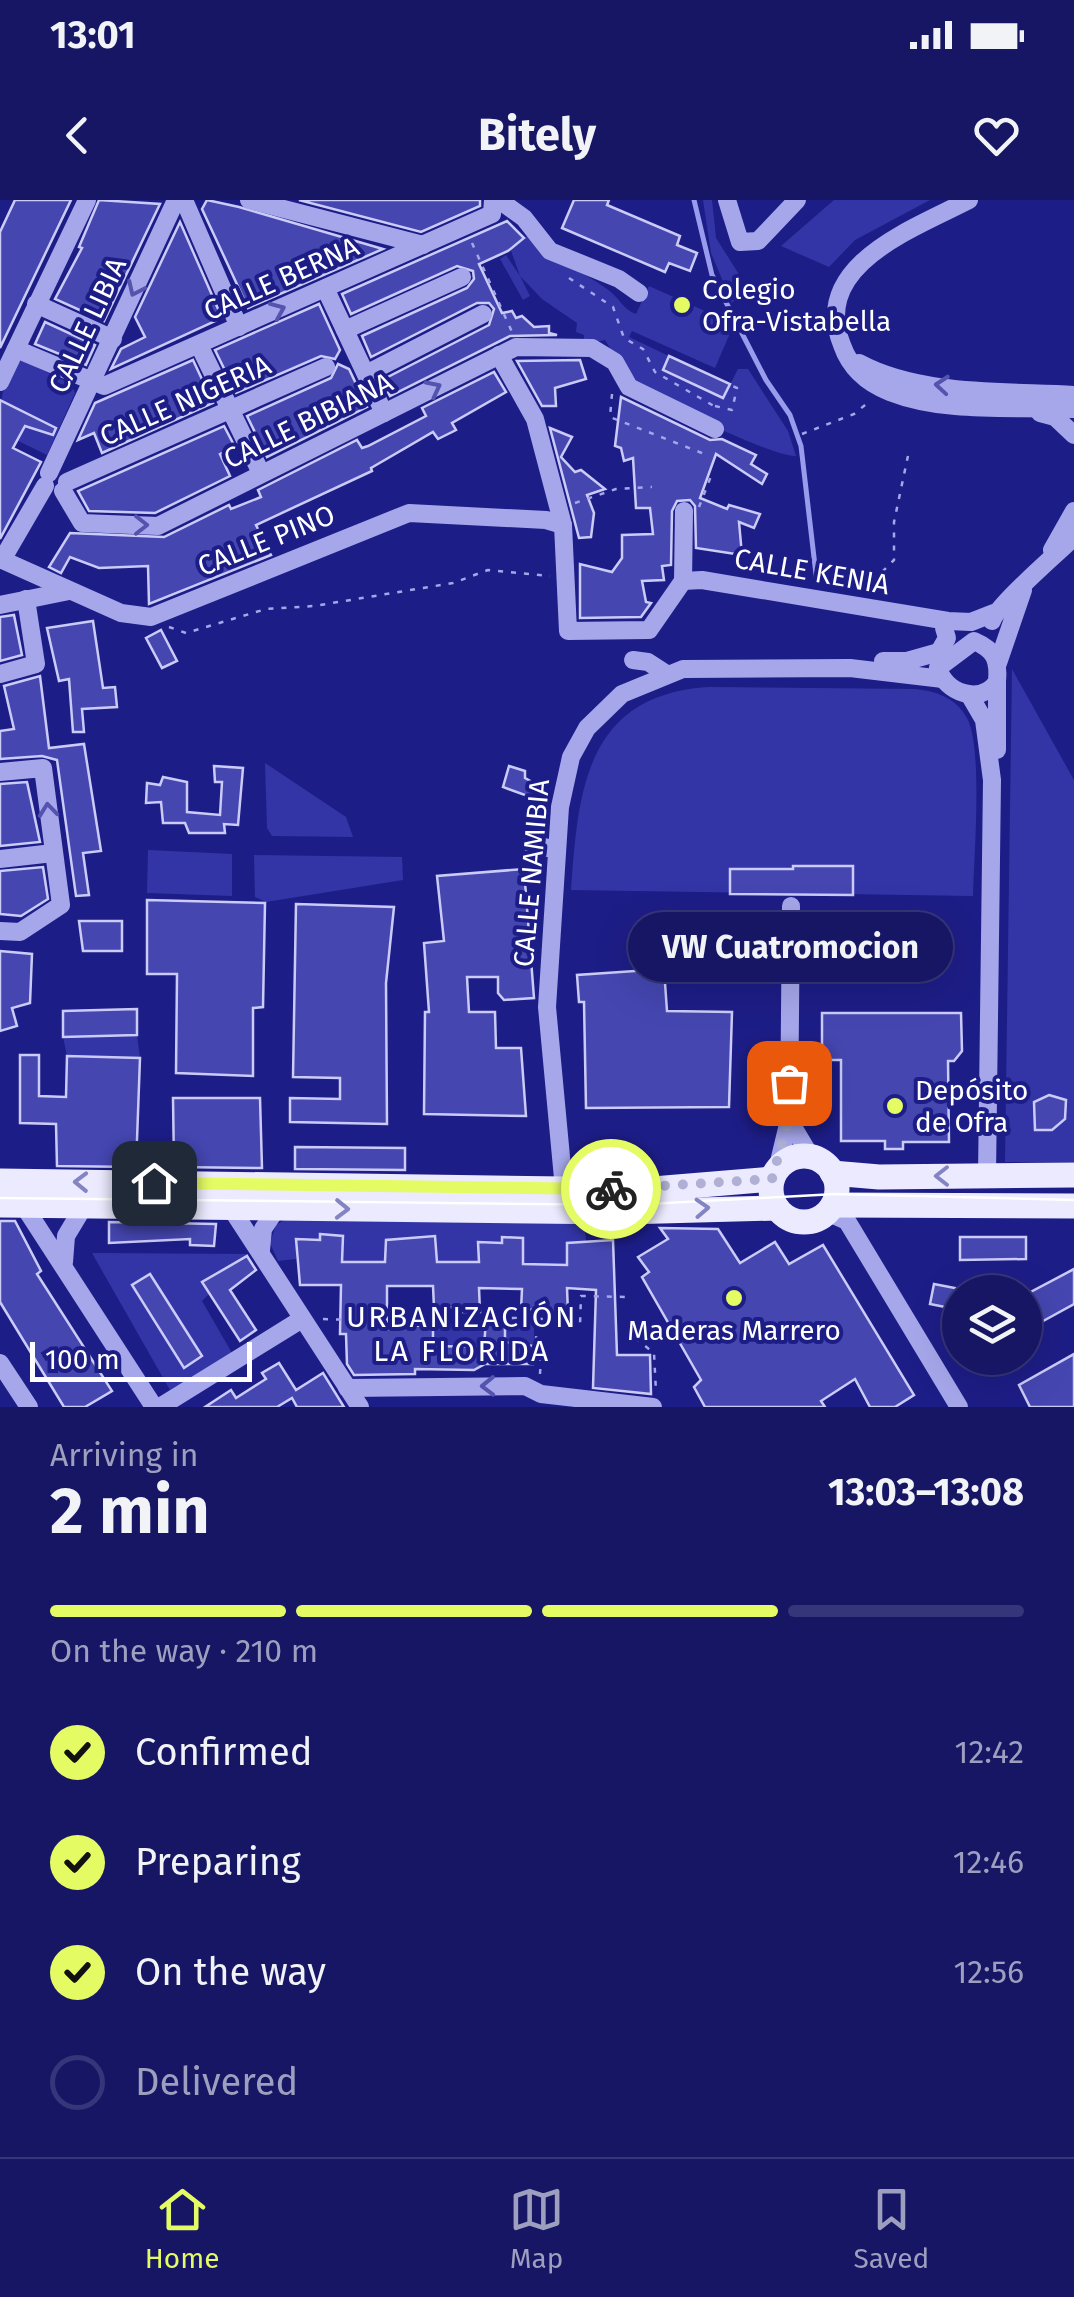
<!DOCTYPE html>
<meta charset="utf-8">
<style>
body{margin:0;font-family:"Fira Sans",sans-serif;background:#1f1f6b;color:#f1f3f6;height:100vh;display:flex;flex-direction:column;font-size:38px;white-space:nowrap}
*{box-sizing:border-box;margin:0}
p{font-size:32px;color:#9e9fbf}
.icon{flex:none;width:55px;height:55px;fill:none;stroke:currentColor;stroke-width:2;stroke-linecap:round;stroke-linejoin:round}
.map{position:relative;height:1207px;overflow:hidden}
.details{display:flex;flex-direction:column;background:#161665;flex:1}
.details>*{flex:none}
.controls{position:absolute;left:942px;top:1075px;display:grid;gap:20px}
.controls a{display:grid;place-items:center;width:100px;height:100px;border-radius:50%;background:#161665;box-shadow:0 10px 40px #0002,0 0 0 2px #353579;font-size:50px}
.scale{position:absolute;left:30px;bottom:25px;width:222px;box-sizing:border-box;padding-left:10px;border:5px solid #fff;border-top:0;font-size:28px;line-height:35px;white-space:nowrap;color:#fff;-webkit-text-stroke:8px #1d1d87;paint-order:stroke}
.pin{position:absolute;display:grid;place-items:center;width:85px;height:85px;color:#fff;margin:-42px;border-radius:20px;box-shadow:0 5px 15px #0006}
.courier{position:absolute;display:grid;place-items:center;width:100px;height:100px;margin:-50px;border:8px solid #e4fb64;border-radius:50%;background:#fff;color:#222;box-shadow:0 2px 12px #0007}
.bubble{position:absolute;height:70px;border-radius:35px;background:#161665;box-shadow:0 10px 40px #0002,0 0 0 2px #353579;font-size:32px;font-weight:700;line-height:70px;text-align:center}
.overview em{font-style:normal;font-weight:700}
.overview div{display:flex;flex-direction:column-reverse}
.overview{display:flex;align-items:center;justify-content:space-between;height:170px;padding:0 50px}
h1{font-size:65px;font-weight:700;line-height:75px}
.bar{display:grid;grid-template-columns:repeat(4,1fr);gap:15px 10px;align-content:center;height:120px;padding:0 50px}
.bar i{height:12px;border-radius:8px;background:#353579}
.bar .on{background:#e4fb64}
.bar p{grid-column:span 4}
ol{padding:0 50px;list-style:none}
li{display:flex;align-items:center;gap:30px;height:110px}
li p{margin-inline-start:auto}
li .icon{padding:10px;border-radius:50%;background:#e4fb64;color:#111;stroke-width:4}
li:last-child{color:#9e9fbf}
li i{width:55px;height:55px;border:5px solid #353579;border-radius:50%}
.status{display:flex;justify-content:space-between;align-items:center;height:70px;padding:0 50px;background:#161665;direction:ltr}
.status svg{height:28px;fill:currentColor}
header{display:flex;justify-content:space-between;align-items:center;height:130px;padding:0 50px;background:#161665;font-size:45px;font-weight:700}
.menu{display:flex;justify-content:space-around;align-items:center;height:140px;border-top:2px solid #353579;background:#161665;font-size:28px;color:#9e9fbf}
.menu a{display:grid;justify-items:center;gap:5px}
.menu .on{color:#e4fb64}
.map>svg:first-child{display:block}
.green{fill:#3335a7}
.lines{fill:none;stroke-linecap:round;stroke-linejoin:round}
.stream{stroke:#999bed;stroke-width:5}
.building{fill:#4546b0;stroke:#cbcbf8;stroke-width:2.5}
.path{stroke:#a6a7eb;stroke-width:2.5;stroke-dasharray:5 8;stroke-linecap:butt}
.minor{stroke:#a6a7eb;stroke-width:18}
.major{stroke:#ebeafe;stroke-width:25}
.tram{stroke:#fff;stroke-width:2.5}
.oneway{stroke:#5454af}
.oneway2{stroke:#8484c2}
.done{stroke:#b0b0d5;stroke-width:10;stroke-dasharray:0 18}
.route{stroke:#e4fb64;stroke-width:12}
.poi-dot{fill:#e4fb64;stroke:#1d1d87;stroke-width:4}
.labels{text-anchor:middle;stroke-width:8;stroke-linejoin:round;paint-order:stroke}
.street-label{font-size:28px;fill:#fff;stroke:#1d1d87}
.poi-label{font-size:28px;fill:#fff;stroke:#1d1d87;text-anchor:start}
.neighbourhood-label{font-size:30px;letter-spacing:2.5px;fill:#fff;stroke:#1d1d87}
</style>
<div class="status"><b>13:01</b><svg viewBox="0 0 49 12"><path d="M0 12V9h3v3zM5 12V6h3v6zM10 12V3h3v9zM15 12V0h3v12zM26 1h20v11H26zM47 4h2v5h-2z"/></svg></div>
<header><svg class="icon" aria-label="back" viewBox="0 0 24 24"><path d="M15 5l-7 7 7 7"/></svg>Bitely<svg class="icon" aria-label="heart" viewBox="0 0 24 24"><path d="M12 20l-8-8c-3-5 5-10 8-4 3-6 11-1 8 4z"/></svg></header>
<div class="map">
<svg width="1074" height="1207" viewBox="0 0 1074 1207">
<rect width="100%" height="100%" fill="#1d1d87"/>
<!-- green -->
<g class="green">
<polygon points="703,0 712,0 716,38 740,76 742,90 732,103 711,53"/>
<polygon points="834,0 930,0 855,40 829,67 781,46"/>
<path d="M528,36C551,61 580,69 607,89C619,97 623,110 636,114L649,86L734,124L715,168L632,131L629,137L669,156L663,170L723,198L738,169H748L788,231L796,256C775,258 658,201 637,186C624,176 614,154 605,140L584,144V135L576,132L577,123L542,99L520,76L530,96L523,100L500,59L506,55L520,76L509,45Z"/>
<path d="M22,160L71,184L75,193L47,255L0,232C0,207 0,177 22,160Z"/>
<polygon points="1012,469 1074,580 1074,962 1005,962"/>
<path d="M708,487L915,489C936,491 956,498 967,518C983,547 974,657 973,696L571,690C578,592 585,495 708,487Z"/>
<polygon points="265,563 346,617 353,637 272,636 267,628"/>
<polygon points="148,650 232,654 232,696 147,693"/>
<polygon points="254,655 402,657 403,680 266,702 255,697"/>
<polygon points="137,835 140,858 67,856 63,837"/>
<polygon points="286,1019 585,1023 587,1069 508,1064 508,1059 523,1058 523,1039 503,1037 502,1043 478,1042 479,1061 495,1063 421,1063 436,1056 435,1041 386,1040 385,1060 407,1061 366,1066 365,1062 326,1062 342,1040 297,1039 296,1059 278,1061 270,1043 276,1025"/>
<polygon points="92,1053 249,1054 202,1101 232,1153 170,1190"/>
<polygon points="486,1120 534,1121 534,1146 448,1150 419,1143 433,1143 433,1123 485,1126"/>
</g>
<g class="lines">
<!-- stream -->
<polyline class="stream" points="694,0 712,75 766,180 790,215 801,246 817,383"/>
</g>
<!-- building -->
<g class="building">
<polygon points="15,0 71,0 0,148 0,32"/>
<polygon points="99,0 160,4 104,121 55,99 82,48 79,47"/>
<polygon points="207,0 239,7 383,49 248,108 202,9"/>
<polygon points="299,0 480,0 480,6 421,32"/>
<polygon points="574,0 609,0 607,5 680,36 677,45 697,53 690,71 669,63 665,72 562,28"/>
<polygon points="507,21 524,38 508,51 479,64 502,113 512,111 516,118 522,116 534,127 549,126 549,133 557,135 510,136 390,196 382,180 489,125 494,109 489,103 477,103 371,157 362,136 467,88 474,79 473,71 457,66 351,114 342,94"/>
<polygon points="180,22 222,118 111,169 121,149 145,137 135,117"/>
<polygon points="319,104 340,150 335,159 321,156 236,193 215,150"/>
<polygon points="45,122 95,145 86,165 35,144"/>
<polygon points="669,156 730,184 723,198 663,170"/>
<polygon points="193,160 213,203 102,253 94,233 78,240 95,203"/>
<polygon points="580,160 586,179 555,188 556,206 542,206 517,161"/>
<polygon points="338,164 349,169 367,207 267,257 247,216 331,178"/>
<polygon points="494,172 506,192 452,223 456,230 438,239 433,232 371,268 372,271 256,325 271,355 149,404 148,366 99,368 70,357 61,373 49,367 70,333 164,337 229,305 231,309 261,297 258,290 357,240 362,248 368,246 426,216 422,208"/>
<polygon points="621,197 710,240 722,239 756,255 751,264 767,274 762,284 716,254 700,298 727,309 729,305 760,314 754,328 739,322 742,355 696,348 695,306 690,300 677,301 672,311 671,365 662,366 664,380 642,381 646,402 651,403 641,417 580,418 580,364 612,372 622,358 622,335 653,334 650,308 636,308 633,258 624,261 621,248 615,246"/>
<polygon points="0,200 56,228 53,235 25,226 13,248 41,262 0,339"/>
<polygon points="224,226 235,247 220,254 230,276 155,313 89,311 78,291"/>
<polygon points="550,228 572,237 561,257 575,272 581,270 605,289 587,295 594,313 591,337 579,338"/>
<polygon points="14,415 22,455 0,461 0,417"/>
<polygon points="93,421 103,488 115,487 117,507 82,509 84,532 73,532 69,479 59,481 47,428"/>
<polygon points="161,430 177,461 162,468 146,438"/>
<polygon points="40,476 49,548 84,544 101,651 83,653 89,695 76,696 57,560 42,556 0,559 0,531 14,529 4,486"/>
<polygon points="214,566 243,568 238,625 224,624 225,633 189,633 185,623 163,623 161,602 146,603 147,583 160,585 163,577 187,582 187,612 220,615 222,582 215,582"/>
<polygon points="509,566 525,571 525,578 538,585 533,598 503,587"/>
<polygon points="27,582 40,642 0,646 0,584"/>
<polygon points="793,666 853,666 853,695 730,694 730,669 793,669"/>
<polygon points="43,667 48,699 21,716 0,714 0,671"/>
<polygon points="524,669 534,798 504,800 498,793 498,777 467,777 469,812 495,812 496,848 521,848 526,916 424,914 425,812 429,812 424,743 444,741 437,676"/>
<polygon points="147,700 265,703 263,807 253,808 253,876 176,873 177,774 147,774"/>
<polygon points="296,704 394,707 386,783 387,924 290,922 290,898 340,899 340,878 293,877"/>
<polygon points="79,721 122,721 122,751 83,751"/>
<polygon points="0,751 32,754 30,803 12,808 17,826 0,831"/>
<polygon points="664,769 667,811 732,812 729,907 586,908 584,802 579,802 577,775"/>
<polygon points="137,809 137,835 63,837 63,811"/>
<polygon points="822,813 961,813 962,851 954,861 948,861 949,942 903,942 903,949 885,949 885,941 841,941 841,860 829,860 822,849"/>
<polygon points="20,855 39,855 39,896 66,897 67,856 140,858 136,967 57,966 56,924 20,923"/>
<polygon points="1049,895 1066,900 1065,919 1052,930 1035,930 1034,902"/>
<polygon points="173,898 260,898 262,968 174,967"/>
<polygon points="295,947 405,948 405,970 295,969"/>
<polygon points="0,1021 15,1021 41,1071 37,1074 112,1191 85,1207 64,1207 0,1102"/>
<polygon points="109,1022 216,1024 214,1046 190,1045 190,1039 109,1043"/>
<polygon points="660,1028 718,1029 740,1063 775,1042 789,1064 823,1045 914,1195 895,1207 870,1207 855,1179 821,1201 825,1207 705,1207 694,1187 701,1180 642,1077 649,1072 638,1057 668,1039"/>
<polygon points="320,1034 343,1036 342,1062 385,1062 386,1040 435,1036 437,1062 479,1062 478,1042 502,1043 502,1037 523,1038 523,1064 567,1065 567,1043 613,1040 617,1155 650,1155 651,1194 593,1188 596,1090 567,1088 568,1113 545,1113 545,1109 521,1110 522,1089 479,1088 480,1112 457,1112 457,1107 434,1108 433,1086 387,1086 387,1129 433,1124 433,1146 484,1147 486,1120 505,1120 505,1142 534,1146 533,1164 485,1164 474,1170 415,1169 415,1174 354,1175 347,1164 346,1134 340,1134 341,1085 300,1085 296,1039 320,1040"/>
<polygon points="960,1037 1026,1037 1026,1059 960,1060"/>
<polygon points="247,1056 256,1070 230,1090 256,1130 240,1141 202,1082"/>
<polygon points="1074,1069 1074,1104 1025,1131 1025,1095"/>
<polygon points="150,1074 202,1156 184,1168 132,1085"/>
<polygon points="934,1084 960,1089 960,1110 930,1104"/>
<polygon points="1074,1154 1074,1207 1030,1207 1019,1185"/>
<polygon points="279,1163 296,1190 323,1173 344,1207 297,1207 292,1198 277,1207 205,1207 231,1190 236,1198 266,1179 262,1173"/>
</g>
<g class="lines">
<!-- path -->
<g class="path">
<polyline points="472,43 512,132"/>
<polyline points="569,78 613,107 624,138 643,149 655,172 714,206"/>
<polyline points="612,194 610,217 707,255"/>
<polyline points="715,206 732,210 737,188 730,185"/>
<polyline points="802,234 854,214 870,201"/>
<polyline points="575,303 616,289 652,287"/>
<polyline points="699,307 713,271"/>
<polyline points="864,390 894,360 894,322 909,251"/>
<polyline points="169,427 186,433 266,409 314,406 453,383 488,370 550,376"/>
<polyline points="323,1119 484,1124 485,1117 544,1119 544,1126 580,1125 581,1096 628,1097"/>
<polyline points="635,1138 654,1153 656,1192"/>
<polyline points="540,1174 542,1139 536,1139 537,1126 543,1126"/>
</g>
<!-- minor -->
<g class="minor">
<polyline points="184,0 239,127"/>
<polyline points="249,0 423,45"/>
<polyline points="499,0 524,18 550,51 619,79 639,93"/>
<polyline points="727,0 740,42 758,41 797,0"/>
<path d="M969,0C913,29 810,65 842,145C850,168 867,183 890,192C946,214 1015,206 1074,209"/>
<polyline points="326,90 384,213"/>
<polyline points="36,104 113,139"/>
<polyline points="345,130 462,77"/>
<polyline points="199,145 261,273"/>
<polyline points="16,149 104,186 492,14 493,0"/>
<polyline points="499,155 535,219 563,325 568,431 649,430 683,381 684,311"/>
<path d="M859,163C920,196 1006,191 1074,195"/>
<polyline points="366,174 483,114"/>
<polyline points="0,182 87,0"/>
<polyline points="1040,213 1055,217 1074,235"/>
<polyline points="49,273 176,0"/>
<polyline points="67,282 326,167"/>
<polyline points="63,291 82,323 158,326 516,147 592,148 615,162 629,187 715,229"/>
<polyline points="1052,350 1074,311"/>
<polyline points="0,359 121,413 151,417 409,313 546,320 563,325"/>
<polyline points="2,360 45,286"/>
<polyline points="683,381 702,380 948,421 971,422 994,413"/>
<polyline points="0,405 69,391"/>
<path d="M992,421C997,405 1057,354 1074,337"/>
<path d="M974,441C995,450 999,460 997,482C980,505 945,493 938,468Z"/>
<polyline points="633,460 648,462 665,473"/>
<polyline points="883,461 907,461 939,452 947,438 944,428"/>
<polyline points="998,463 1023,390"/>
<polyline points="0,474 36,464 26,399"/>
<polyline points="970,496 984,520 992,580 987,976"/>
<polyline points="997,550 997,482"/>
<polyline points="0,572 43,568 61,705 20,732 0,731"/>
<polyline points="531,644 557,650"/>
<polyline points="0,659 53,653"/>
<polyline points="789,920 811,957"/>
<polyline points="777,970 789,920 791,706"/>
<polyline points="564,989 547,807 560,607 571,557 587,528 622,494 683,469 850,468 943,479"/>
<polyline points="24,1006 154,1207"/>
<polyline points="231,1008 360,1207"/>
<polyline points="827,1012 847,1021 959,1207"/>
<polyline points="261,1050 263,1029 277,1008"/>
<polyline points="64,1062 66,1036 84,1006"/>
<polyline points="0,1163 29,1207"/>
<polyline points="347,1188 525,1186 541,1194 653,1207"/>
<polyline points="160,1207 302,1119"/>
</g>
<!-- major -->
<g class="major">
<circle cx="804" cy="989" r="33"/>
<polyline points="832,973 879,977 1074,975"/>
<polyline points="0,981 564,989 653,989 772,979"/>
<polyline points="0,1005 624,1012 777,1008"/>
<polyline points="833,1005 1074,1006"/>
</g>
<!-- tram -->
<polyline class="tram" points="0,998 630,1005 836,994 1074,1000"/>
</g>
<!-- one-way arrows -->
<defs><path id="oneway-chevron" d="M-2-3.5L2.5 0L-2 3.5" fill="none" stroke-width="1.6" stroke-linecap="round" stroke-linejoin="round" transform="scale(2.5)"/></defs>
<g class="oneway">
<use href="#oneway-chevron" transform="translate(135 89) rotate(115)"/>
<use href="#oneway-chevron" transform="translate(278 110) rotate(-23)"/>
<use href="#oneway-chevron" transform="translate(942 185) rotate(-175)"/>
<use href="#oneway-chevron" transform="translate(434 188) rotate(-27)"/>
<use href="#oneway-chevron" transform="translate(141 325)"/>
<use href="#oneway-chevron" transform="translate(48 610) rotate(-96)"/>
<use href="#oneway-chevron" transform="translate(488 1186) rotate(179)"/>
</g>
<g class="oneway2">
<use href="#oneway-chevron" transform="translate(942 976) rotate(180)"/>
<use href="#oneway-chevron" transform="translate(81 982) rotate(-179)"/>
<use href="#oneway-chevron" transform="translate(702 1008) rotate(-3)"/>
<use href="#oneway-chevron" transform="translate(342 1009) rotate(1)"/>
</g>
<g class="lines">
<!-- done -->
<polyline class="done" points="611,989 772,979 788,920 789,883"/>
<!-- route -->
<polyline class="route" points="154,983 611,989"/>
</g>
<!-- markers -->
<g class="poi-dot">
<circle cx="682" cy="105" r="10"/>
<circle cx="895" cy="906" r="10"/>
<circle cx="734" cy="1098" r="10"/>
</g>
<g class="labels">
<!-- street labels -->
<g class="street-label">
<text transform="translate(281 78) rotate(-24)" y="10">CALLE BERNA</text>
<text transform="translate(87 125) rotate(-65)" y="10">CALLE LIBIA</text>
<text transform="translate(185 200) rotate(-24)" y="10">CALLE NIGERIA</text>
<text transform="translate(308 220) rotate(-26)" y="10">CALLE BIBIANA</text>
<text transform="translate(266 340) rotate(-22)" y="10">CALLE PINO</text>
<text transform="translate(812 371) rotate(10)" y="10">CALLE KENIA</text>
<text transform="translate(531 673) rotate(-85)" y="10">CALLE NAMIBIA</text>
</g>
<!-- poi labels -->
<g class="poi-label">
<text x="702" y="99">Colegio<tspan x="702" dy="32">Ofra-Vistabella</tspan></text>
<text x="915" y="900">Depósito<tspan x="915" dy="32">de Ofra</tspan></text>
<text x="734" y="1140" text-anchor="middle">Maderas Marrero</text>
</g>
<!-- neighbourhood labels -->
<g class="neighbourhood-label">
<text x="462" y="1127">URBANIZACIÓN<tspan x="462" dy="34">LA FLORIDA</tspan></text>
</g>
</g>
</svg>
<div class="controls">
<a><svg class="icon" aria-label="layers" viewBox="0 0 24 24"><path d="M12 4l9 5-9 5-9-5zM3 14l9 5 9-5"/></svg></a>
</div>
<div class="scale">100 m</div>
<div class="pin" style="left:789px;top:883px;background:#ea580c"><svg class="icon" aria-label="bag" viewBox="0 0 24 24"><path d="M5 8h14l-1 12H6zM9 8a3 3 0 0 1 6 0"/></svg></div>
<div class="pin" style="left:154px;top:983px;background:#1f2937"><svg class="icon" aria-label="home" viewBox="0 0 24 24"><path d="M3 11l9-7 9 7M6 9v11h12V9"/></svg></div>
<div class="courier" style="left:611px;top:989px"><svg class="icon" aria-label="bike" viewBox="0 0 24 24"><circle cx="6" cy="16" r="4"/><circle cx="18" cy="16" r="4"/><path d="M6 16l4-8h5l3 8M10 8l3 8H6M13 5h3"/></svg></div>
<div class="bubble" style="left:628px;top:712px;width:325px">VW Cuatromocion</div>
</div>
<section class="details">
<div class="overview"><div><h1>2 min</h1><p>Arriving in</p></div><em>13:03–13:08</em></div>
<div class="bar"><i class="on"></i><i class="on"></i><i class="on"></i><i></i><p>On the way · 210 m</p></div>
<ol>
<li><svg class="icon" aria-label="check" viewBox="0 0 24 24"><path d="M5 12l5 5 9-10"/></svg>Confirmed<p>12:42</p></li>
<li><svg class="icon" aria-label="check" viewBox="0 0 24 24"><path d="M5 12l5 5 9-10"/></svg>Preparing<p>12:46</p></li>
<li><svg class="icon" aria-label="check" viewBox="0 0 24 24"><path d="M5 12l5 5 9-10"/></svg>On the way<p>12:56</p></li>
<li><i></i>Delivered</li>
</ol>
</section>
<nav class="menu">
<a class="on"><svg class="icon" aria-label="home" viewBox="0 0 24 24"><path d="M3 11l9-7 9 7M6 9v11h12V9"/></svg>Home</a>
<a><svg class="icon" aria-label="map" viewBox="0 0 24 24"><path d="M3 6l6-2 6 2 6-2v14l-6 2-6-2-6 2zM9 4v14M15 6v14"/></svg>Map</a>
<a><svg class="icon" aria-label="saved" viewBox="0 0 24 24"><path d="M7 4h10v16l-5-4-5 4z"/></svg>Saved</a>
</nav>
